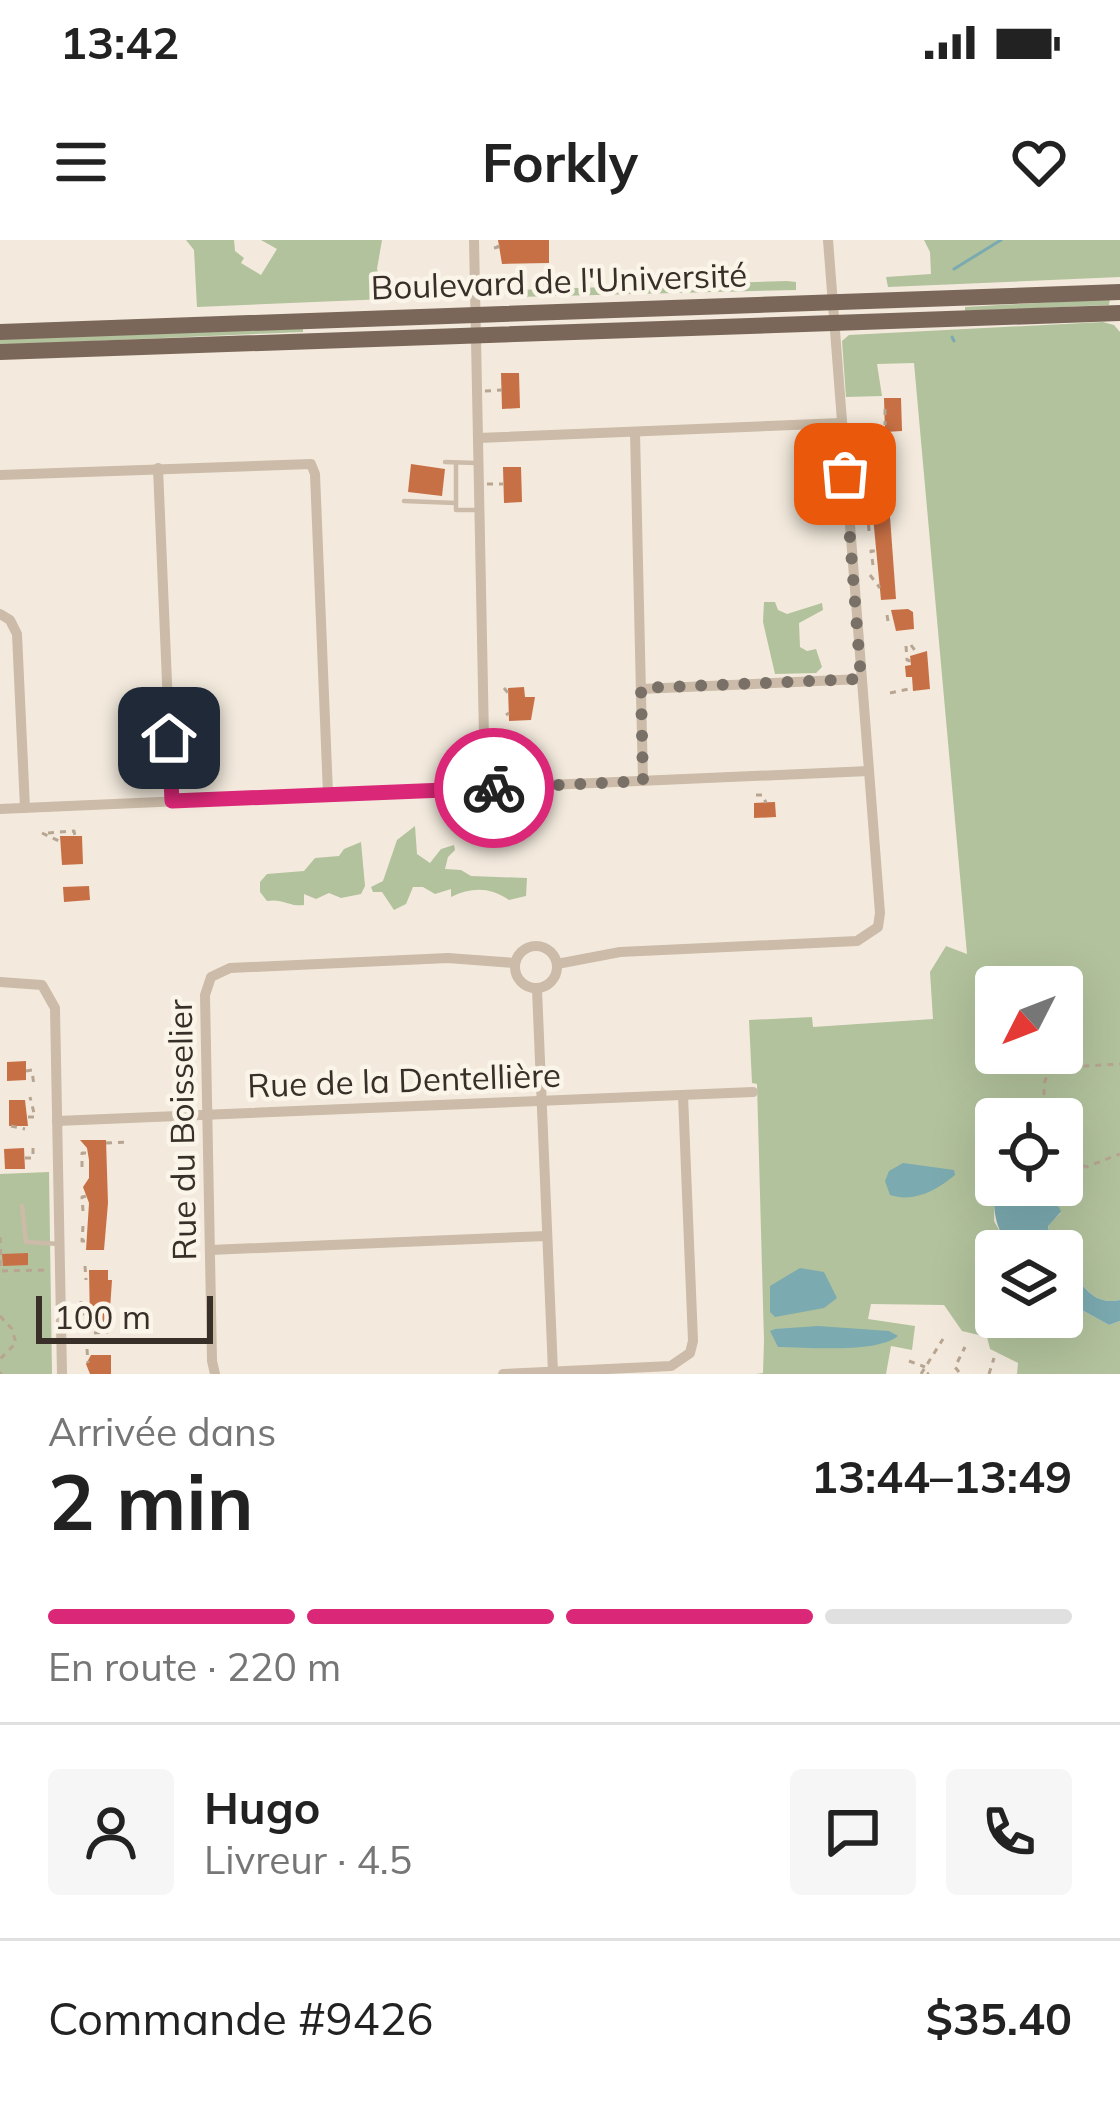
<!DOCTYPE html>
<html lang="fr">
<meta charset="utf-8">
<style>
body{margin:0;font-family:Mulish,sans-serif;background:#f6f6f6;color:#222;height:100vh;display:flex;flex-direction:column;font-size:45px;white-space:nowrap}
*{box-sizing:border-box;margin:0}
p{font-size:39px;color:#767676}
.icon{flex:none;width:66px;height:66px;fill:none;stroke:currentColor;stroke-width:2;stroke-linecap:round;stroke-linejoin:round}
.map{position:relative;height:1134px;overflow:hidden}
.sheet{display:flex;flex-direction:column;background:#fff;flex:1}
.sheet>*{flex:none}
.needle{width:78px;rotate:228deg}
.buttons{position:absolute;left:975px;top:726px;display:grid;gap:24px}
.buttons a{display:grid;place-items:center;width:108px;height:108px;border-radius:12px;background:#fff;box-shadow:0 12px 48px #0002;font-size:60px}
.scale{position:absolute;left:36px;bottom:30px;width:177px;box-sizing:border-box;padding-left:12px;border:6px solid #382f28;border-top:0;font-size:33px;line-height:42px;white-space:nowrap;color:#382f28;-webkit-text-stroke:9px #faf4e9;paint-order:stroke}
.pin{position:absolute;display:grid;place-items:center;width:102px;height:102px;color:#fff;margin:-51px;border-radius:24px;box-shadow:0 6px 18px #0006}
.courier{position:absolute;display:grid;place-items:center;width:120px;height:120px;margin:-60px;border:9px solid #db2777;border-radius:50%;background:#fff;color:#222;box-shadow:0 3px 15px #0007}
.headline em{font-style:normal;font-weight:700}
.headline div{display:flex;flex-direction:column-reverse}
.headline{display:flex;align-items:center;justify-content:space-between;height:204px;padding:0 48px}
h1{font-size:78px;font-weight:700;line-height:90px}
.bar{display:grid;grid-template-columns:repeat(4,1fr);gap:18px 12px;align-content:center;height:144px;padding:0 48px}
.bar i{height:15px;border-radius:9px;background:#e0e0e0}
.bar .selected{background:#db2777}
.bar p{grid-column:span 4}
.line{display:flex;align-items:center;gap:30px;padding:0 48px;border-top:3px solid #e0e0e0}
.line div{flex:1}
.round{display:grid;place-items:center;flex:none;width:126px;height:126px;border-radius:12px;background:#f6f6f6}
.status{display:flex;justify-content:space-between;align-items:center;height:84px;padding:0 60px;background:#fff;direction:ltr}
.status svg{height:33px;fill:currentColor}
header{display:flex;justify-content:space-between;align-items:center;height:156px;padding:0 48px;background:#fff;font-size:54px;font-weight:700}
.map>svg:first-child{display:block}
.green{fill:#b2c29c;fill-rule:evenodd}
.water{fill:#7baab0}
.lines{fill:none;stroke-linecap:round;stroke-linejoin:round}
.stream{stroke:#7baab0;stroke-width:3}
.building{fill:#c87045}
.path{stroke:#b7a592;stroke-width:3;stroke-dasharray:6 6;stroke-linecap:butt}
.service{stroke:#cbbba8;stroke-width:4.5}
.minor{stroke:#cbbba8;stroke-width:10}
.primary{stroke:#7a6759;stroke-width:16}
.done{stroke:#797067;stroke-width:12;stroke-dasharray:0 21.6}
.route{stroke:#db2777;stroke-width:15}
.labels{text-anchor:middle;stroke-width:9;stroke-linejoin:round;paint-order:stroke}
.street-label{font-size:33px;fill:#382f28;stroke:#faf4e9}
</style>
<div class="status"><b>13:42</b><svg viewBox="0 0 49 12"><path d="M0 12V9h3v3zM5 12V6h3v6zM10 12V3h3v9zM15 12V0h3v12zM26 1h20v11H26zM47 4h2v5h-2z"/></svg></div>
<header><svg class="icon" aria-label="menu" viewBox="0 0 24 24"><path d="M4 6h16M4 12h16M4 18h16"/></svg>Forkly<svg class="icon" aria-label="heart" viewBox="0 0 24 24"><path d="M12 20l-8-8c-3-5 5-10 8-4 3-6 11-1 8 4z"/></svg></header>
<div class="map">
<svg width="1120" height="1134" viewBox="0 0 1120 1134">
<rect width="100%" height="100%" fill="#f3eadd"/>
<!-- green -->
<g class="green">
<polygon points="186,0 234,0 235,11 244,18 241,23 261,35 277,9 261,0 382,0 377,29 386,59 197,67 194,10"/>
<polygon points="924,0 1120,0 1120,37 888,47 886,37 931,34 930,12"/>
<polygon points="787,41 796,42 796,50 517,57 517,50"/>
<polygon points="1110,59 1109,65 965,71 965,67"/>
<path d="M1103,82L1114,85L1120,92V1060C1088,1066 1086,1041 1062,1028V1011H1053L1048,985L1061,973C1049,959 1034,957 1021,945H1062V879H996L994,981L1003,997L1022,1011H996V1077H1062V1059L1109,1085L1120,1081V1134H1017L1018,1123L990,1109L987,1097L962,1091L944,1065L871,1064L868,1079L915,1086L912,1110L891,1106L886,1134H756L763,1133L764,1101L757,844L752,843L749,780L812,777L813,787L933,779L930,732L946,706L967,714L914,123L877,124L882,156L846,157L842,101L849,95ZM996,747H1062V813H996Z"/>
<polygon points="303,87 303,92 0,105 0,99"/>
<polygon points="764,362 775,362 778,370 787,374 822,363 823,370 799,383 800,407 807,411 816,409 822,427 816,433 775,434 763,382"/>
<path d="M415,586L417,614L430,623L441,609L454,605L455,610L448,617L445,629L461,630L471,636L527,638L526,656L509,660C490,647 472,647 451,657V649L435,654L423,647H413L406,664L394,670L382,652H373L371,647L383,641L397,600Z"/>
<path d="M361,602L365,646L361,654L341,658L329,653L316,659L304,654V665C290,667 282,658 267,661L260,652V642L267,634L304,631L315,618L339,616L344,609Z"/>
<polygon points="49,932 52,1134 0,1134 0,934"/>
</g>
<!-- water -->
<g class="water">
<path d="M903,923L954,930L955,935C937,950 914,963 890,955L885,941L889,931Z"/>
<path d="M996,935V945H1021L1032,955L1059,967L1061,972L1048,986L1053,1011C1045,1011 1031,1013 1023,1011C991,1001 992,960 996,935Z"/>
<polygon points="800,1028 824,1032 837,1058 824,1068 775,1077 770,1072 770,1046"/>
<path d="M1062,1028C1086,1041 1088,1066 1120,1060V1081L1109,1085L1062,1059Z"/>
<path d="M818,1086L889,1091L898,1096C875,1114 809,1107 778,1107L770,1091L775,1089Z"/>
</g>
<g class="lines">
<!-- stream -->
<g class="stream">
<polyline points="954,29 1001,0"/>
<polyline points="952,97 954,101"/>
</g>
</g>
<!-- building -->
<g class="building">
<polygon points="498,0 549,0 549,23 502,24"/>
<polygon points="501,133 519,133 520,168 502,169"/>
<polygon points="884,158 901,158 902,191 885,192"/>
<polygon points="884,195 896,359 881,360 866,204 868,197"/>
<polygon points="411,224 445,229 442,256 408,252"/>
<polygon points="503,227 521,227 522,262 504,263"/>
<polygon points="908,369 913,372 914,389 896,391 891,370"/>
<polygon points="927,411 930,449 913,451 912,437 906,437 905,426 911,425 910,416"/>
<polygon points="524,447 525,457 535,457 531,480 509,481 508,448"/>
<polygon points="775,562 776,577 754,578 754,563"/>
<polygon points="60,596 82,596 83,624 62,625"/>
<polygon points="89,646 90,660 64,662 63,647"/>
<polygon points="26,821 26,840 7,841 7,822"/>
<polygon points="9,860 25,860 28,886 9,886"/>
<polygon points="80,900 106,900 108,963 104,1010 86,1010 89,963 83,947 89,938 89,920 87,908"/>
<polygon points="24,908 25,929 5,929 4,909"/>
<polygon points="28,1013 28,1025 3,1026 2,1014"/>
<polygon points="89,1030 108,1030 108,1040 112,1040 109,1084 90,1084"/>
<polygon points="91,1115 111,1115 111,1134 90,1134 86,1124"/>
</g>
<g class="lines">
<!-- path -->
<g class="path">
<polyline points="494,8 498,7 498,0"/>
<polyline points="485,151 502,150"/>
<polyline points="885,169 885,185"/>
<polyline points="865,200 867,215"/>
<polyline points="868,233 869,245"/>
<polyline points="487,244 503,244"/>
<polyline points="869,291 868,277 874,277"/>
<polyline points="873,325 871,311 877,311"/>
<polyline points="870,335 880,348"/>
<polyline points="887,375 888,381 892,380"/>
<polyline points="911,405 916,412"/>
<polyline points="906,406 907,420 911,421"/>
<polyline points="504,448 508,453"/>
<polyline points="890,453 913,448"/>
<polyline points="506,475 509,473"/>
<polyline points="756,555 763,555 766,563"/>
<polyline points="42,593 61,602"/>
<polyline points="48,593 74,591 75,596"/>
<polyline points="26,831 32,830 34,846"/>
<polyline points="28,877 35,877 30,857"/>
<polyline points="1042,879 1045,840 1053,828 1120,824"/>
<polyline points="11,886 25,889"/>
<polyline points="106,903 130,902"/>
<polyline points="1062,914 1086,927 1120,914"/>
<polyline points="25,918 33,918 33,904"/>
<polyline points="82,927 82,913 87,913"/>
<polyline points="83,971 82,957 87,956"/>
<polyline points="83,986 82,1001 86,1001"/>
<polyline points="0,997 1,1018"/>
<polyline points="0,1020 1,1031 48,1030"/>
<polyline points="85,1026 86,1040"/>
<polyline points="81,1061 82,1074 87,1073"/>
<polyline points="0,1076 12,1089 16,1103 0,1119"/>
<polyline points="94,1093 107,1092 106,1084"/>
<polyline points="87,1109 88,1123"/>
<polyline points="909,1121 925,1127"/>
<polyline points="0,1132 1,1134"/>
<polyline points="959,1132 955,1127 965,1107"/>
<polyline points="921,1134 943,1099"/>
<polyline points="927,1134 929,1133"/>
<polyline points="989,1134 994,1118"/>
</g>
<!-- service -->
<g class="service">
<polyline points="445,222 476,223"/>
<polyline points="456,223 456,270 475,270"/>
<polyline points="404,261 456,263"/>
<polyline points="22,966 26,1002 60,1004"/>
</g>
<!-- minor -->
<g class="minor">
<polyline points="474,0 485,548"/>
<polyline points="635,192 643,541"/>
<polyline points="478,198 841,183"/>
<polyline points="158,228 172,561"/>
<polyline points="0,235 311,224 315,234 328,554"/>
<polyline points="0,374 10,380 17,394 25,568"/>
<polyline points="641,449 861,439"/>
<polyline points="0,569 869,531"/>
<circle cx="536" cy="727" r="21"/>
<polyline points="557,724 620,712 857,701 878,687 880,673 828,0"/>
<polyline points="0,742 42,745 55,768 62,1134"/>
<polyline points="537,749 553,1132"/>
<polyline points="57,881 753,852"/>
<polyline points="210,1010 547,996"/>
<polyline points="215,1134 212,1121 205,755 211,737 230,728 448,718 515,723"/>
<polyline points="503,1134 671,1126 690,1113 693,1101 683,855"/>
</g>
<!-- primary -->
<g class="primary">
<polyline points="0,92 1120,52"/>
<polyline points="0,112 1120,73"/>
</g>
</g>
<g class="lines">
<!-- done -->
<polyline class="done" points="494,548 643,541 641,448 861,439 845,234"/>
<!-- route -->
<polyline class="route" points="169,498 172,561 494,548"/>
</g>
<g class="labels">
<!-- street labels -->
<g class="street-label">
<text transform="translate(559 41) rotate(-2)" y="12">Boulevard de l'Université</text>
<text transform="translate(404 840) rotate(-2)" y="12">Rue de la Dentellière</text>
<text transform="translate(182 890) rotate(-91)" y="12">Rue du Boisselier</text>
</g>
</g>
</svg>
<div class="buttons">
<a><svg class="needle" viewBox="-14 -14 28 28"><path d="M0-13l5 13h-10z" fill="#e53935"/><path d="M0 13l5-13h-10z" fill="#767676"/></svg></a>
<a><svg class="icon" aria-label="locate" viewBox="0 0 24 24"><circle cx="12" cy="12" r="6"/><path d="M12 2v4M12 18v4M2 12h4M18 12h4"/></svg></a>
<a><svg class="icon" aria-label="layers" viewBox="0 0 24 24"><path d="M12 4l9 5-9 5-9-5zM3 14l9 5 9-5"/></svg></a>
</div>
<div class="scale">100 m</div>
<div class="pin" style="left:845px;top:234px;background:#ea580c"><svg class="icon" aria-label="bag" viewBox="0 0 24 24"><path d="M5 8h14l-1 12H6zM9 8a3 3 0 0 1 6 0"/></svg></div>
<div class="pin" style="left:169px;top:498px;background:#1f2937"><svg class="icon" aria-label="home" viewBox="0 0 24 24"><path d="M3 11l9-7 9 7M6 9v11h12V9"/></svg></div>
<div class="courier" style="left:494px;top:548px"><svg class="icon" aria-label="bike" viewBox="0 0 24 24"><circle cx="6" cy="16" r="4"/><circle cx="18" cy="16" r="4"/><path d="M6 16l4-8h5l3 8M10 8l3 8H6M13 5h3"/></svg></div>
</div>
<section class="sheet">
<div class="headline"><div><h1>2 min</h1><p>Arrivée dans</p></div><em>13:44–13:49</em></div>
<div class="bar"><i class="selected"></i><i class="selected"></i><i class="selected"></i><i></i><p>En route · 220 m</p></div>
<div class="line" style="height:216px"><a class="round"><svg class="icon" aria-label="person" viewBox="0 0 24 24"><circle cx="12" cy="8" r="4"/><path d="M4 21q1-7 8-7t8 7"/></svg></a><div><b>Hugo</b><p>Livreur · 4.5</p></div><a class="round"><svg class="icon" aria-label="chat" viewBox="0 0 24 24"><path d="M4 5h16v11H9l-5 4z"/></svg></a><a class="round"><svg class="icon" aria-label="phone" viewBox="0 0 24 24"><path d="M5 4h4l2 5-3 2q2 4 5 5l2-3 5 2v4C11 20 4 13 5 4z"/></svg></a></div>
<div class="line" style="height:156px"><div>Commande #9426</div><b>$35.40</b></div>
</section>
